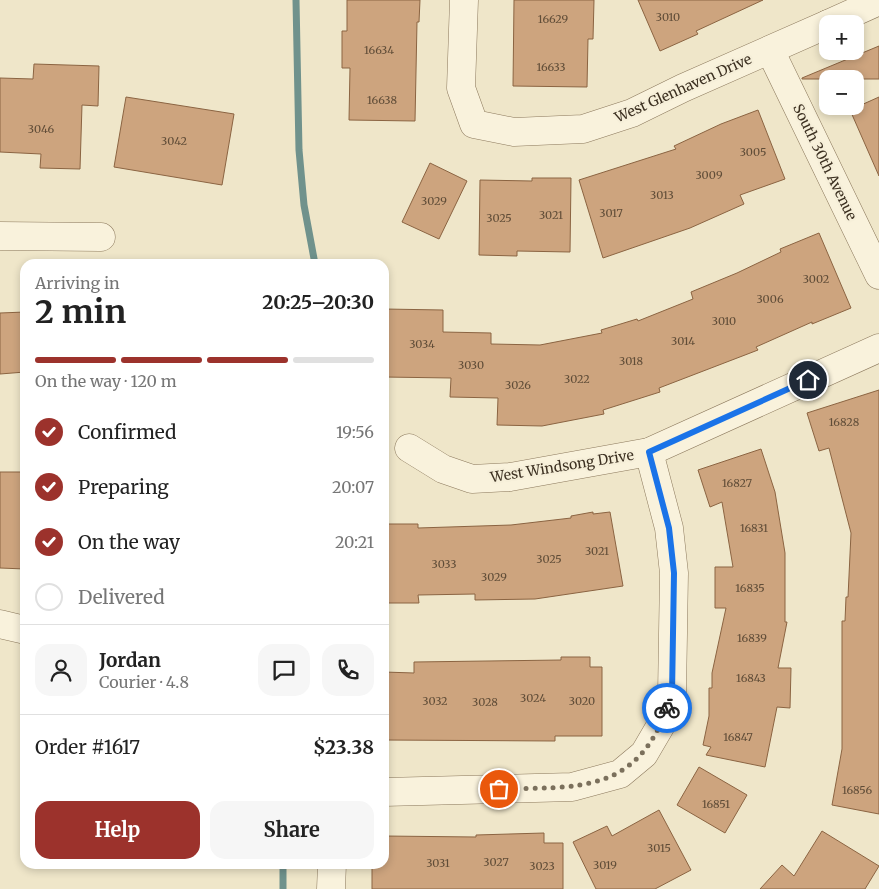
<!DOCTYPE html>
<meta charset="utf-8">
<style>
body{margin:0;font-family:Merriweather,serif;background:#f6f6f6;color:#222;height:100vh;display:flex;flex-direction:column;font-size:19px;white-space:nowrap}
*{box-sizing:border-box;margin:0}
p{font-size:16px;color:#767676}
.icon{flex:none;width:28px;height:28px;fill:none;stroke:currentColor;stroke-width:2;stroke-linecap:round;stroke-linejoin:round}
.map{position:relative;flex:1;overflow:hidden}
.drawer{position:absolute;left:20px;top:259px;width:369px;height:610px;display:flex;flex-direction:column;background:#fff;border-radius:15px;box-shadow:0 2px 8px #0003}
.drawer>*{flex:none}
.controls{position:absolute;left:819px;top:15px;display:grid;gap:10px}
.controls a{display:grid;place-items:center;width:45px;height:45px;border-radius:10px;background:#fff;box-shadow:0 2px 8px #0003;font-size:25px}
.pin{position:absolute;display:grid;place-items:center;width:42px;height:42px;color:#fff;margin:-21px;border:2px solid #fff;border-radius:50%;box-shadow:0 1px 5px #0007}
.courier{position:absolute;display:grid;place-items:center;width:50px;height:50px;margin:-25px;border:4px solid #1a73e8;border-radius:50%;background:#fff;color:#222;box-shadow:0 1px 6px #0007}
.overview em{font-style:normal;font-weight:700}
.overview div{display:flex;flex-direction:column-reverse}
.overview{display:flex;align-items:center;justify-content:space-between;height:85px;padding:0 15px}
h1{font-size:32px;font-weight:700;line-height:38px}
.bar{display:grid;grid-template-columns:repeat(4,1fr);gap:8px 5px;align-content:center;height:60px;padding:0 15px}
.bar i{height:6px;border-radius:4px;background:#e0e0e0}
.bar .on{background:#9c322c}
.bar p{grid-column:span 4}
.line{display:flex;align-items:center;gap:12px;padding:0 15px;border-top:1px solid #e0e0e0}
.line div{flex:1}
.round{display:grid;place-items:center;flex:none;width:52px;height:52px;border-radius:15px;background:#f6f6f6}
ol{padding:0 15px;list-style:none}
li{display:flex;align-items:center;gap:15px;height:55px}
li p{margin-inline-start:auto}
li .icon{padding:5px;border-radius:50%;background:#9c322c;color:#fff;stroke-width:4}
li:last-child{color:#767676}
li i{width:28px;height:28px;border:2px solid #e0e0e0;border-radius:50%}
.cta{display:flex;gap:10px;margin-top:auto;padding:10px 15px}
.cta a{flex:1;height:58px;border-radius:15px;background:#9c322c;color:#fff;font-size:20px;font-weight:700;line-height:58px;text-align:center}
.cta a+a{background:#f6f6f6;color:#222}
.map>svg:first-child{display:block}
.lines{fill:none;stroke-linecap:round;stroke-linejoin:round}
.stream{stroke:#70928c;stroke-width:7}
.building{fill:#cda47e;stroke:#8b6442}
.minor-casing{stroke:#8c795d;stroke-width:29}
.minor{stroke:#f9f2dc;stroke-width:28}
.done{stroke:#7b705c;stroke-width:5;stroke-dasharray:0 9}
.route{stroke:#1a73e8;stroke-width:6}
.labels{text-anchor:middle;stroke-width:4.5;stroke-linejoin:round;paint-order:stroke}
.number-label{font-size:11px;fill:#604d38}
.street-label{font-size:14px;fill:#3c3021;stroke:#f6efd9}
</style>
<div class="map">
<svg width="879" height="889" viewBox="0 0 879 889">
<rect width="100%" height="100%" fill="#efe6c9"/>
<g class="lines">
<!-- stream -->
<g class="stream">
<polyline points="296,0 299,150 304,205 315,264"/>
<polyline points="283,889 283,864"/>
</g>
</g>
<!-- building -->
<g class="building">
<polygon points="347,0 420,0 419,22 417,22 415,121 349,120 350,68 342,68 342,31 347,31"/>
<polygon points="514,0 594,0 593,39 588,39 587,87 513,86"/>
<polygon points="638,0 763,0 696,31 698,34 660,51"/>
<polygon points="879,46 879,79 802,79 802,78"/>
<polygon points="34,64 99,66 98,106 82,105 80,169 40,168 41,154 0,152 0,78 33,79"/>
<polygon points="126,97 234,114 222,185 114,167"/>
<polygon points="879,97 879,176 850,110"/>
<polygon points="758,110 785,179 740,195 744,204 690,228 603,258 579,180 676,149 674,146 721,124"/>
<polygon points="430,163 467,181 439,239 402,222"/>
<polygon points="532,178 571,178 570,252 517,251 517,256 479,255 480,180 532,181"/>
<polygon points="819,233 851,308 812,324 812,322 756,347 758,350 659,388 660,392 603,410 604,414 542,426 497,425 498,398 450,397 451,378 384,377 384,309 443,310 443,332 491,333 491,344 540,345 602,333 601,330 637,319 638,321 693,299 691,292 737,273 781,252 780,249"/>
<polygon points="25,312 25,372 0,374 0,313"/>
<polygon points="879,390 879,814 832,805 842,749 842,621 845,621 846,597 848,597 851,533 829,448 819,451 807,413"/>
<polygon points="761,449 775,492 785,553 785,622 787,622 778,668 791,668 790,708 777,707 765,767 706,755 711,747 703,745 709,716 709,688 712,688 712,673 726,608 715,608 715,567 733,567 722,502 710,507 698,470"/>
<polygon points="0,472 25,472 25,569 0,568"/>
<polygon points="593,512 593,514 610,512 623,586 535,599 475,600 475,594 418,595 419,603 384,603 384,524 418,524 418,528 511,525 571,518 571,516"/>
<polygon points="561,657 590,657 590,667 602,667 602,736 555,736 555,741 384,740 384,672 414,673 414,662 561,660"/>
<polygon points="699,767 747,795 725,833 677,805"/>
<polygon points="659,810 691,870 655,889 596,889 573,842 607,826 612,836"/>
<polygon points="822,831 879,866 865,889 760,889 782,865 794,876"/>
<polygon points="544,833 544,843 563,843 563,889 372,889 372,864 384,864 384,836 476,837 476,835"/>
</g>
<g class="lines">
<!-- minor casing -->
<g class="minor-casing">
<g id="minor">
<polyline points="464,0 461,88 474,124 514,132 583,129 632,113 683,88 828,24"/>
<polyline points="828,24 879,1"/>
<polyline points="770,50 879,275"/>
<polyline points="0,236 101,237"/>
<polyline points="409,448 443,469 472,479 510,477 649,452 879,348"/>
<polyline points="0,624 25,630"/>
<polyline points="384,792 572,787 620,774 644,754 661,725 672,694 674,573 669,528 649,452"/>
<polyline points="331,889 332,864"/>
</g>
</g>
<!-- minor -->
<use href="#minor" class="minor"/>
</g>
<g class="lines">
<!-- done -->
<path class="done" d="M499,789C578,787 636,794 667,708"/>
<!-- route -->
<polyline class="route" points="667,708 672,694 674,573 669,528 649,452 808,380"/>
</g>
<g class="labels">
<!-- number labels -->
<g class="number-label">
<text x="668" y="21">3010</text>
<text x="553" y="23">16629</text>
<text x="379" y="54">16634</text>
<text x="551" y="71">16633</text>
<text x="382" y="104">16638</text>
<text x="41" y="133">3046</text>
<text x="174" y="145">3042</text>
<text x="753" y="156">3005</text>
<text x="709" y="179">3009</text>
<text x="662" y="199">3013</text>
<text x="434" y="205">3029</text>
<text x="611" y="217">3017</text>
<text x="551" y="219">3021</text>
<text x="499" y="222">3025</text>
<text x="816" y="283">3002</text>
<text x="770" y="303">3006</text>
<text x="724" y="325">3010</text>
<text x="683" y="345">3014</text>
<text x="422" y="348">3034</text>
<text x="631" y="365">3018</text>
<text x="471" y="369">3030</text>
<text x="577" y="383">3022</text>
<text x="518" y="389">3026</text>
<text x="844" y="426">16828</text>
<text x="737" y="487">16827</text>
<text x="754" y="532">16831</text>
<text x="597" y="555">3021</text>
<text x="549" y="563">3025</text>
<text x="444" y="568">3033</text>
<text x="494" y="581">3029</text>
<text x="750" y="592">16835</text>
<text x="752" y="642">16839</text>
<text x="751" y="682">16843</text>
<text x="533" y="702">3024</text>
<text x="435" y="705">3032</text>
<text x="582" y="705">3020</text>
<text x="485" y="706">3028</text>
<text x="738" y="741">16847</text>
<text x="857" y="794">16856</text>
<text x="716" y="808">16851</text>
<text x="659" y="852">3015</text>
<text x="496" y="866">3027</text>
<text x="438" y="867">3031</text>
<text x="605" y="869">3019</text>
<text x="542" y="870">3023</text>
</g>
<!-- street labels -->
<g class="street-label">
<text transform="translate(683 88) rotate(-24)" y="5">West Glenhaven Drive</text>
<text transform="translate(825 162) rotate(64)" y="5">South 30th Avenue</text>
<text transform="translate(562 466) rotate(-9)" y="5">West Windsong Drive</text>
</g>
</g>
</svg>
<div class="controls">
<a>+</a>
<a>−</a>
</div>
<div class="pin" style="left:499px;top:789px;background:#ea580c"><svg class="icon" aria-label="bag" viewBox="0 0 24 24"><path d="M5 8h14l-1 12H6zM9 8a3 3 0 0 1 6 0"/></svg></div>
<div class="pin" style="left:808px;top:380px;background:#1f2937"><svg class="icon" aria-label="home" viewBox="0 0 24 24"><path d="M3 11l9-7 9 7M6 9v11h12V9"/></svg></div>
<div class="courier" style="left:667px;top:708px"><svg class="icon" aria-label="bike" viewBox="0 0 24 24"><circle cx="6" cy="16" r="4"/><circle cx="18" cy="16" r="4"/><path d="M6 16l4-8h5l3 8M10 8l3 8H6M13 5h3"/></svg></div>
<section class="drawer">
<div class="overview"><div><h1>2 min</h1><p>Arriving in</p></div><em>20:25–20:30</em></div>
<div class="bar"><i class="on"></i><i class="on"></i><i class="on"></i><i></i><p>On the way · 120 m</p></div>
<ol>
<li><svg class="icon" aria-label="check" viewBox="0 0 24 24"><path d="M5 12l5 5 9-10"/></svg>Confirmed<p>19:56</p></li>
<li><svg class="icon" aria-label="check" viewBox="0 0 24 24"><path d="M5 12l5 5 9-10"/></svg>Preparing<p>20:07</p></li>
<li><svg class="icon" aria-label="check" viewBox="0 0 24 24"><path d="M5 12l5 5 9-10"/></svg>On the way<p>20:21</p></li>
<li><i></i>Delivered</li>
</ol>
<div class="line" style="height:90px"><a class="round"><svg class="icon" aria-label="person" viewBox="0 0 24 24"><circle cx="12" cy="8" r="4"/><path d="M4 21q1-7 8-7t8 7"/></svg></a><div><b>Jordan</b><p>Courier · 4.8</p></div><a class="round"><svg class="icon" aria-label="chat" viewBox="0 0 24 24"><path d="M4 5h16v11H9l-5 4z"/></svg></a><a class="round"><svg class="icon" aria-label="phone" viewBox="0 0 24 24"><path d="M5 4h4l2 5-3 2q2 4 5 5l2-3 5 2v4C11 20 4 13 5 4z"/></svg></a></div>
<div class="line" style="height:65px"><div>Order #1617</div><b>$23.38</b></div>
<div class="cta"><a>Help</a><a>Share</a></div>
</section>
</div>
